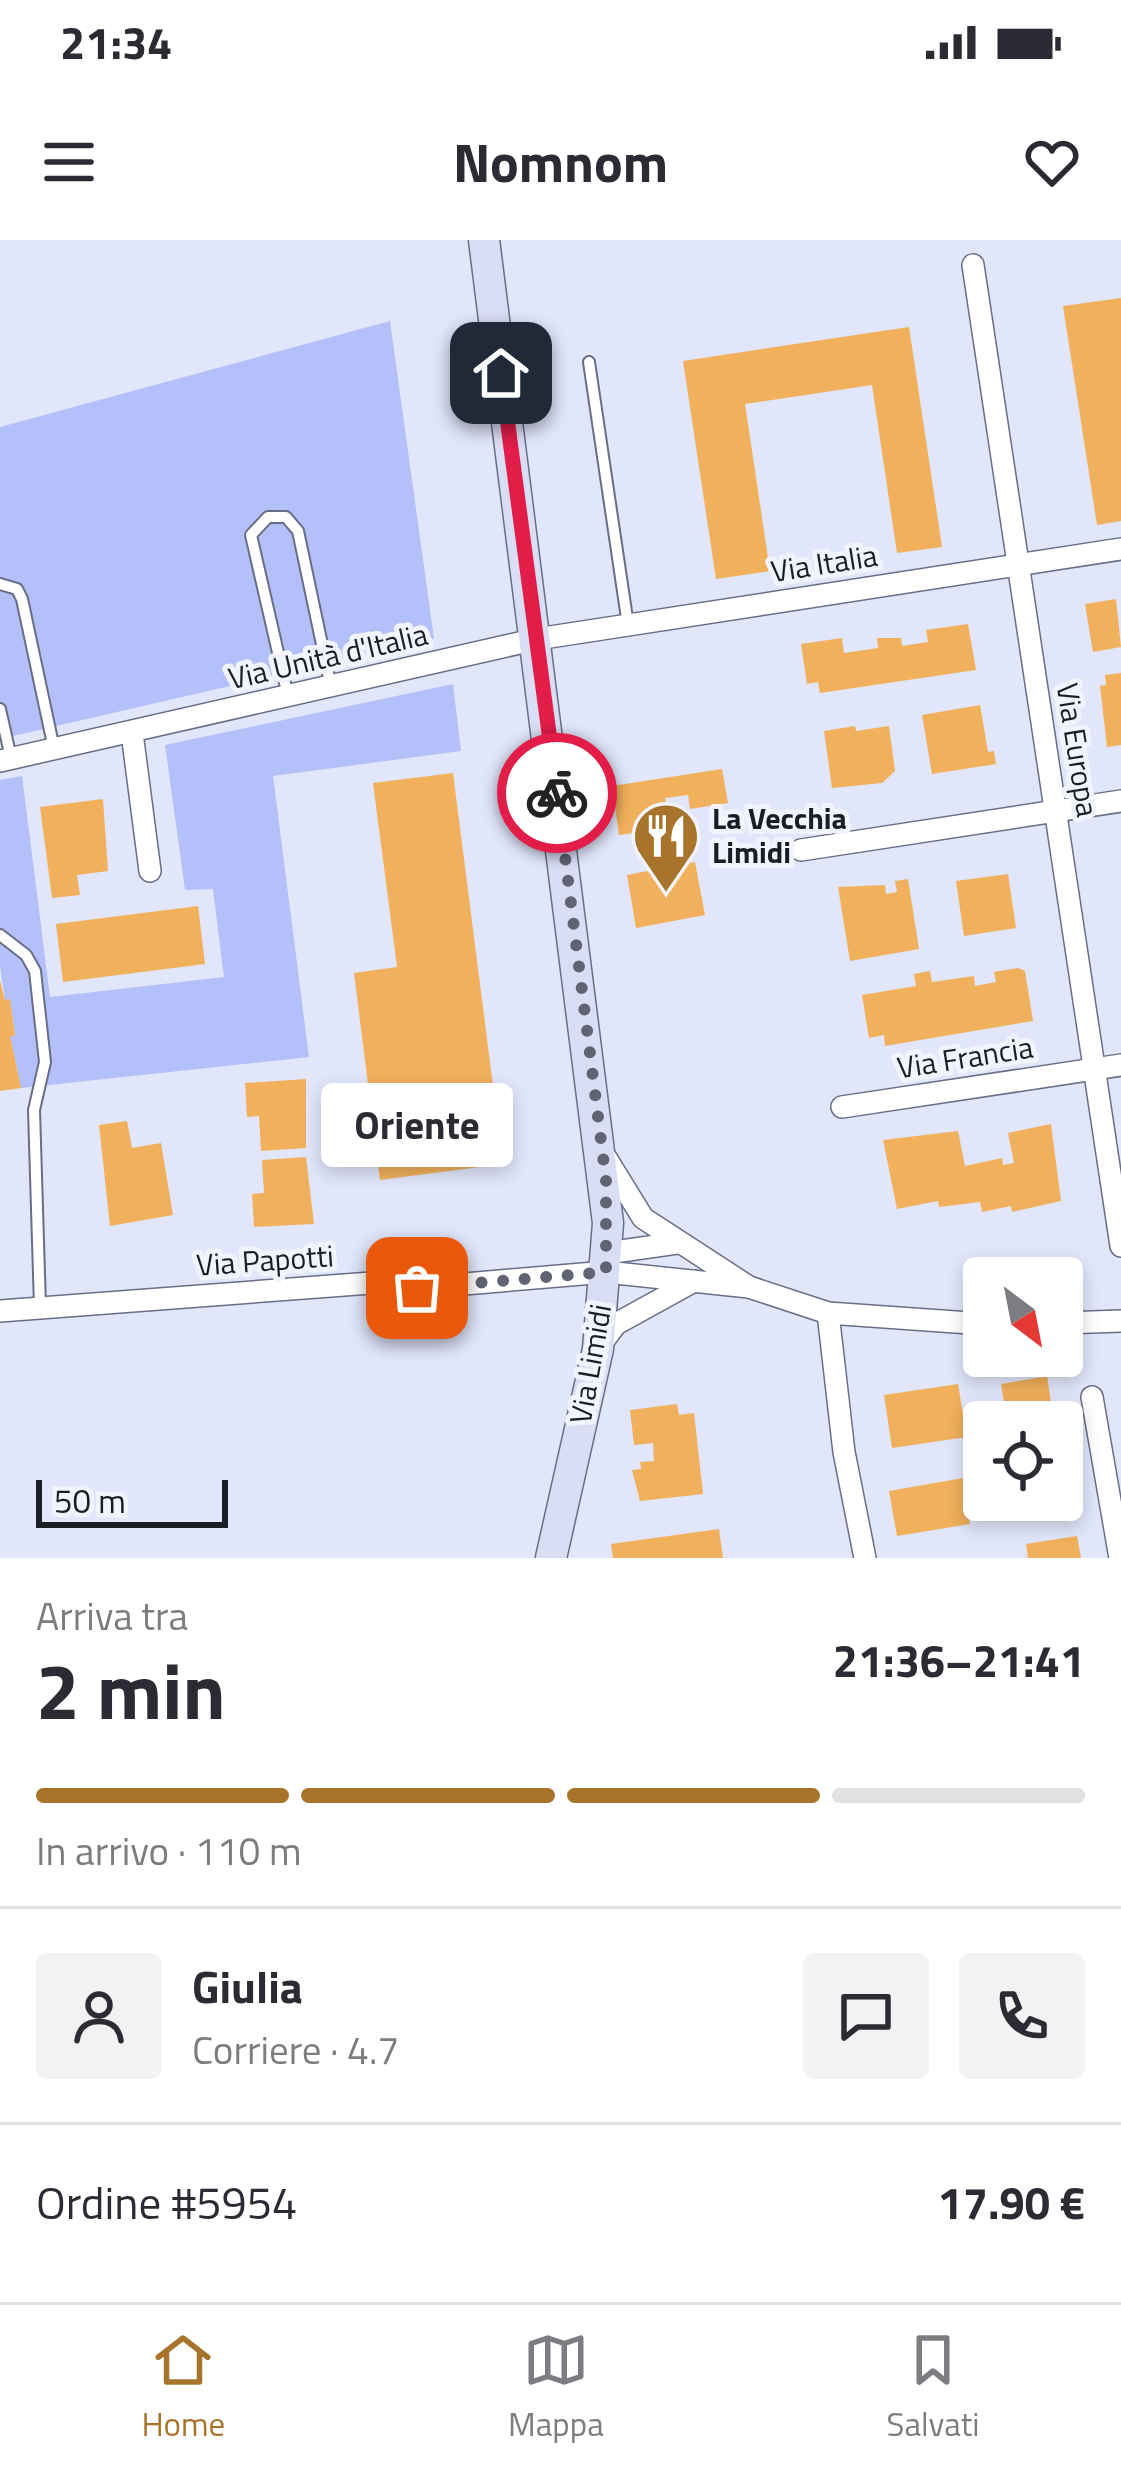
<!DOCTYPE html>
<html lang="it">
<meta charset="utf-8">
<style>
body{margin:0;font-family:"Titillium Web",sans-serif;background:#f2f2f3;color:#2b2b33;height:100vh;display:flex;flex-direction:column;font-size:45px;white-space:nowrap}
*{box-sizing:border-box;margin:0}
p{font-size:39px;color:#7c7c81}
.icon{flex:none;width:66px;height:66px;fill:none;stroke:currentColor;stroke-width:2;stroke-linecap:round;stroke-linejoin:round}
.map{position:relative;height:1318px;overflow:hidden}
.panel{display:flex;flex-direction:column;background:#fff;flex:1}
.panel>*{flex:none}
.needle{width:78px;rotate:148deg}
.buttons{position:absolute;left:963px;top:1017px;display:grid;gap:24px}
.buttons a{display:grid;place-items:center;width:120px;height:120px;border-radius:12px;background:#fff;box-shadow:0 6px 18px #0003;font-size:60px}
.scale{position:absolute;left:36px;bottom:30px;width:192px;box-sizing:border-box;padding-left:12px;border:6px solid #1a1c26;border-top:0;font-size:33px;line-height:42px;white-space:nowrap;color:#1a1c26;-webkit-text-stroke:9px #f1f4fe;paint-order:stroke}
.pin{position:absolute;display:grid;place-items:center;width:102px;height:102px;color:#fff;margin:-51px;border-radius:24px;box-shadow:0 6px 18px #0006}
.courier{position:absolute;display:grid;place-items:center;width:120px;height:120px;margin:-60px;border:9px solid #e11d48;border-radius:50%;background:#fff;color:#222;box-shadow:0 3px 15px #0007}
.bubble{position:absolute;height:84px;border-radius:12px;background:#fff;box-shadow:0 6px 18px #0003;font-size:39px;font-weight:700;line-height:84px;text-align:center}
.overview em{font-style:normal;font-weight:700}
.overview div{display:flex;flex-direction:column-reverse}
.overview{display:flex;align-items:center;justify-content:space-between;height:204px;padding:0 36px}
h1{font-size:78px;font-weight:700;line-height:90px}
.bar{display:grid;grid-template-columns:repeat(4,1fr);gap:18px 12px;align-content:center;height:144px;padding:0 36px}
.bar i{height:15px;border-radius:9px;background:#e1e1e2}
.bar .current{background:#a8742c}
.bar p{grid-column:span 4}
.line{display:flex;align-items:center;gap:30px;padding:0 36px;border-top:3px solid #e1e1e2}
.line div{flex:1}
.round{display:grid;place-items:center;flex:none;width:126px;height:126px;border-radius:12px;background:#f2f2f3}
.status{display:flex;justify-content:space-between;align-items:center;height:84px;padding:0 60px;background:#fff;direction:ltr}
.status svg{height:33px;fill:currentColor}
header{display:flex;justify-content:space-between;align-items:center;height:156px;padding:0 36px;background:#fff;font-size:54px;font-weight:700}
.tabs{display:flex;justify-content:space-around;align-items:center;height:168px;border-top:3px solid #e1e1e2;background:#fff;font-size:33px;color:#7c7c81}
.tabs a{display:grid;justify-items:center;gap:6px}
.tabs .current{color:#a8742c}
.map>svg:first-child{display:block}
.green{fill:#b3c0fa}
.building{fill:#f1b05b}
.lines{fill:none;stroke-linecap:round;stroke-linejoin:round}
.lane-casing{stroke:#686e85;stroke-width:14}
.street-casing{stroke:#686e85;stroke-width:24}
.secondary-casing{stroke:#686e85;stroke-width:33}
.lane{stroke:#fff;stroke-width:10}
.street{stroke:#fff;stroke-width:21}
.secondary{stroke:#dadef5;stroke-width:30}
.done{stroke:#606371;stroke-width:12;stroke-dasharray:0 21.6}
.route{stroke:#e11d48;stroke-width:15}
.labels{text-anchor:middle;stroke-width:10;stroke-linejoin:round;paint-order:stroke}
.street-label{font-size:30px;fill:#1a1c26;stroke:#f1f4fe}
.poi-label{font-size:30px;font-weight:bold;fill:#1a1c26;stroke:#f1f4fe;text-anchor:start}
</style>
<div class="status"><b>21:34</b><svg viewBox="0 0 49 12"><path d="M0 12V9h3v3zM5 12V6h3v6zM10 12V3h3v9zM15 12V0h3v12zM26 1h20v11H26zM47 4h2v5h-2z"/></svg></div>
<header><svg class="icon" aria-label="menu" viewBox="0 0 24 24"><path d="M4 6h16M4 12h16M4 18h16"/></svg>Nomnom<svg class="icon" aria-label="heart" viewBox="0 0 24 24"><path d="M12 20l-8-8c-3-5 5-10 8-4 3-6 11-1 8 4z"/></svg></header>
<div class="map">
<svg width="1121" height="1318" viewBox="0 0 1121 1318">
<rect width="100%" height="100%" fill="#e1e6fb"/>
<!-- green -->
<g class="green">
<polygon points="390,81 434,399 0,499 0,187"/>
<polygon points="453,444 461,511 273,536 309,817 21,848 10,796 15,795 10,760 5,760 0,726 0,540 22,536 50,757 224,737 213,649 185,650 165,505"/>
</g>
<!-- building -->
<g class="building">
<polygon points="1121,58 1121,281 1097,285 1063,66"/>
<polygon points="909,87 942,307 897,313 872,145 745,164 770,331 716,339 683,121"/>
<polygon points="1116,359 1121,407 1093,412 1085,364"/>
<polygon points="968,384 976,430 820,453 818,442 807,444 801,404 842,398 844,413 878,408 877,398 901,398 902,406 928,402 926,390"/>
<polygon points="1121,433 1121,505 1107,507 1100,446 1106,445 1105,435"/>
<polygon points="980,465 988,512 994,511 996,524 932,534 922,475"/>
<polygon points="855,486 856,491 889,486 895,531 882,543 832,548 824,491"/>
<polygon points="722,529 728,563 690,569 688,555 665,558 670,588 619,595 612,546"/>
<polygon points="453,533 503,924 380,940 354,733 397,727 373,543"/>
<polygon points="103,559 108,631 77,635 80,655 52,658 40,567"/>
<polygon points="695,622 705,675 636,688 627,635"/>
<polygon points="1008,634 1016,688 964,696 956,641"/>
<polygon points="908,639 919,709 850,721 838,647 885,645 886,654 897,652 895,641"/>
<polygon points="198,666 205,724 63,742 56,684"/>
<polygon points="1018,728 1025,731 1033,781 885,806 884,795 869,798 862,755 916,746 914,734 930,731 932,742 974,736 975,746 996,742 994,732"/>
<polygon points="0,740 5,760 10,759 15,796 10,796 21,848 0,851"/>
<polygon points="306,839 306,908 261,911 259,876 247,877 245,843"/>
<polygon points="127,881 132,908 161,903 173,975 110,986 99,885"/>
<polygon points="1051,884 1061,961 1012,972 1011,966 982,972 980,962 939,967 938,961 897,969 883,900 958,891 965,926 1002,918 1003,925 1014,923 1008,893"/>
<polygon points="306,917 314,984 254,987 252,954 264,953 262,920"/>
<polygon points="1047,1136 1054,1182 1007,1182 1001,1144"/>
<polygon points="958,1144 967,1197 892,1208 884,1155"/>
<polygon points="677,1164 679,1175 694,1173 703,1254 640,1261 632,1230 641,1229 640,1222 654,1221 653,1203 634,1205 630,1170"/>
<polygon points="963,1238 970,1284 897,1296 889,1251"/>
<polygon points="1000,1260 1066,1260 1067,1267 1003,1276"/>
<polygon points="719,1289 723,1318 613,1318 611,1304"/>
<polygon points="1077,1296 1081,1318 1028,1318 1026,1304"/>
</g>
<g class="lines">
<!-- lane casing -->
<g class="lane-casing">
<g id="lane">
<polyline points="589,122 628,385"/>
<polyline points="0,344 17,349 22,359 54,509"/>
<polyline points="288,456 251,295 268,277 286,277 298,291 331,447"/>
<polyline points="0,469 11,518"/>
<polyline points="0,695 26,715 35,731 45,822 34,870 40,1067"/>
</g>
</g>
<!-- street casing -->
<g class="street-casing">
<g id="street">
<polyline points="973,25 1121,1006"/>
<polyline points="132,493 150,631"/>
<polyline points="0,521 537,399 1121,309"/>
<polyline points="801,610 1121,561"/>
<polyline points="842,867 1121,825"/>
<polyline points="606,918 643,978 749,1047 828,1073 984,1084"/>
<polyline points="607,1013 677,1003"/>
<polyline points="0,1071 371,1043 417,1048 606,1032 749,1047"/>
<polyline points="828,1073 844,1212 865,1318"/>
<polyline points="1062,1083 1121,1081"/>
<polyline points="598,1108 616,1084 694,1041"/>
<polyline points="1092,1157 1120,1318"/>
</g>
</g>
<!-- secondary casing -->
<g class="secondary-casing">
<polyline id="secondary" points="484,0 608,983 598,1109 551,1318"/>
</g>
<!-- lane -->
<use href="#lane" class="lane"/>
<!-- street -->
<use href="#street" class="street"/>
<!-- secondary -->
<use href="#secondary" class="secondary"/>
</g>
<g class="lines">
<!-- done -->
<polyline class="done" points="417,1048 606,1032 606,940 557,553"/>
<!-- route -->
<polyline class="route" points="501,133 557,553"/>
</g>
<!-- icons -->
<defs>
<g id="restaurant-pin" transform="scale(3.45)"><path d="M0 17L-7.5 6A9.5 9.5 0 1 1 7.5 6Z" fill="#a8742c" stroke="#f1f4fe"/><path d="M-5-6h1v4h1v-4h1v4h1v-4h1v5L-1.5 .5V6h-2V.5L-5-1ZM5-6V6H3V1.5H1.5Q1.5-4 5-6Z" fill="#fff"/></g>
</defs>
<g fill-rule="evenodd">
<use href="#restaurant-pin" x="666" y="596"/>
</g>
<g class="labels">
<!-- street labels -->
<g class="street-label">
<text transform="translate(824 324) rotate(-9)" y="10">Via Italia</text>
<text transform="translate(328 417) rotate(-13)" y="10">Via Unità d'Italia</text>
<text transform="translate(1077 510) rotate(81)" y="10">Via Europa</text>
<text transform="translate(965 818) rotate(-9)" y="10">Via Francia</text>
<text transform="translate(265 1021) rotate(-4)" y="10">Via Papotti</text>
<text transform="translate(591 1124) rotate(-80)" y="10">Via Limidi</text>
</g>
<!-- poi labels -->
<g class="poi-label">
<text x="712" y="589">La Vecchia<tspan x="712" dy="34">Limidi</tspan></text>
</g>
</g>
</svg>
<div class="buttons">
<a><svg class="needle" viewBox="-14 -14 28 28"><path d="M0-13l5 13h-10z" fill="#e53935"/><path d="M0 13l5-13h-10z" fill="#7c7c81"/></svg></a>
<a><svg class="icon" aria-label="locate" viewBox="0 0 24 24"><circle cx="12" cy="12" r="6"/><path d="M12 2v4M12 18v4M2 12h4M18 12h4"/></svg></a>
</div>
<div class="scale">50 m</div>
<div class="pin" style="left:417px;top:1048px;background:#ea580c"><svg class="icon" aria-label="bag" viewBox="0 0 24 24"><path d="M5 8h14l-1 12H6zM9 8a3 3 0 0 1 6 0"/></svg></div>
<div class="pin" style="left:501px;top:133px;background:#1f2937"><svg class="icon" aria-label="home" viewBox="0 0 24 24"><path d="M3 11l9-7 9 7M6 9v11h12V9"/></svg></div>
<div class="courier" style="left:557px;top:553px"><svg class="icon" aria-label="bike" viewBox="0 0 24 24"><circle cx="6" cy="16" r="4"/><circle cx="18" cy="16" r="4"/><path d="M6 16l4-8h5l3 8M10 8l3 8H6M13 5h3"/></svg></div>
<div class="bubble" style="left:321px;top:843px;width:192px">Oriente</div>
</div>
<section class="panel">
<div class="overview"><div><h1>2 min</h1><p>Arriva tra</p></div><em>21:36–21:41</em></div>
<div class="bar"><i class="current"></i><i class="current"></i><i class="current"></i><i></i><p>In arrivo · 110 m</p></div>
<div class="line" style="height:216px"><a class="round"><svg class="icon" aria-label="person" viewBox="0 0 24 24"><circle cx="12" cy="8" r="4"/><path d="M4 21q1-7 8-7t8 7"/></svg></a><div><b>Giulia</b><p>Corriere · 4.7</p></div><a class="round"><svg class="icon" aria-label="chat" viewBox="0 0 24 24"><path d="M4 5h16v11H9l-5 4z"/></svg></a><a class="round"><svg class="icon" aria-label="phone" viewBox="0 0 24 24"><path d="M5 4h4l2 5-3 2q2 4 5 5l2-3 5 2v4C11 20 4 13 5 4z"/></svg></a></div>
<div class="line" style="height:156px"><div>Ordine #5954</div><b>17.90 €</b></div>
</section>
<nav class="tabs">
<a class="current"><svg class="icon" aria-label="home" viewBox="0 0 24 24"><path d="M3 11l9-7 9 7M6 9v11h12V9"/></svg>Home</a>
<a><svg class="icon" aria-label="map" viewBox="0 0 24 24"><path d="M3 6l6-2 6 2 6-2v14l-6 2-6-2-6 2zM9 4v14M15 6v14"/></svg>Mappa</a>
<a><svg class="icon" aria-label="saved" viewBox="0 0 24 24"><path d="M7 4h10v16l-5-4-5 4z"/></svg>Salvati</a>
</nav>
